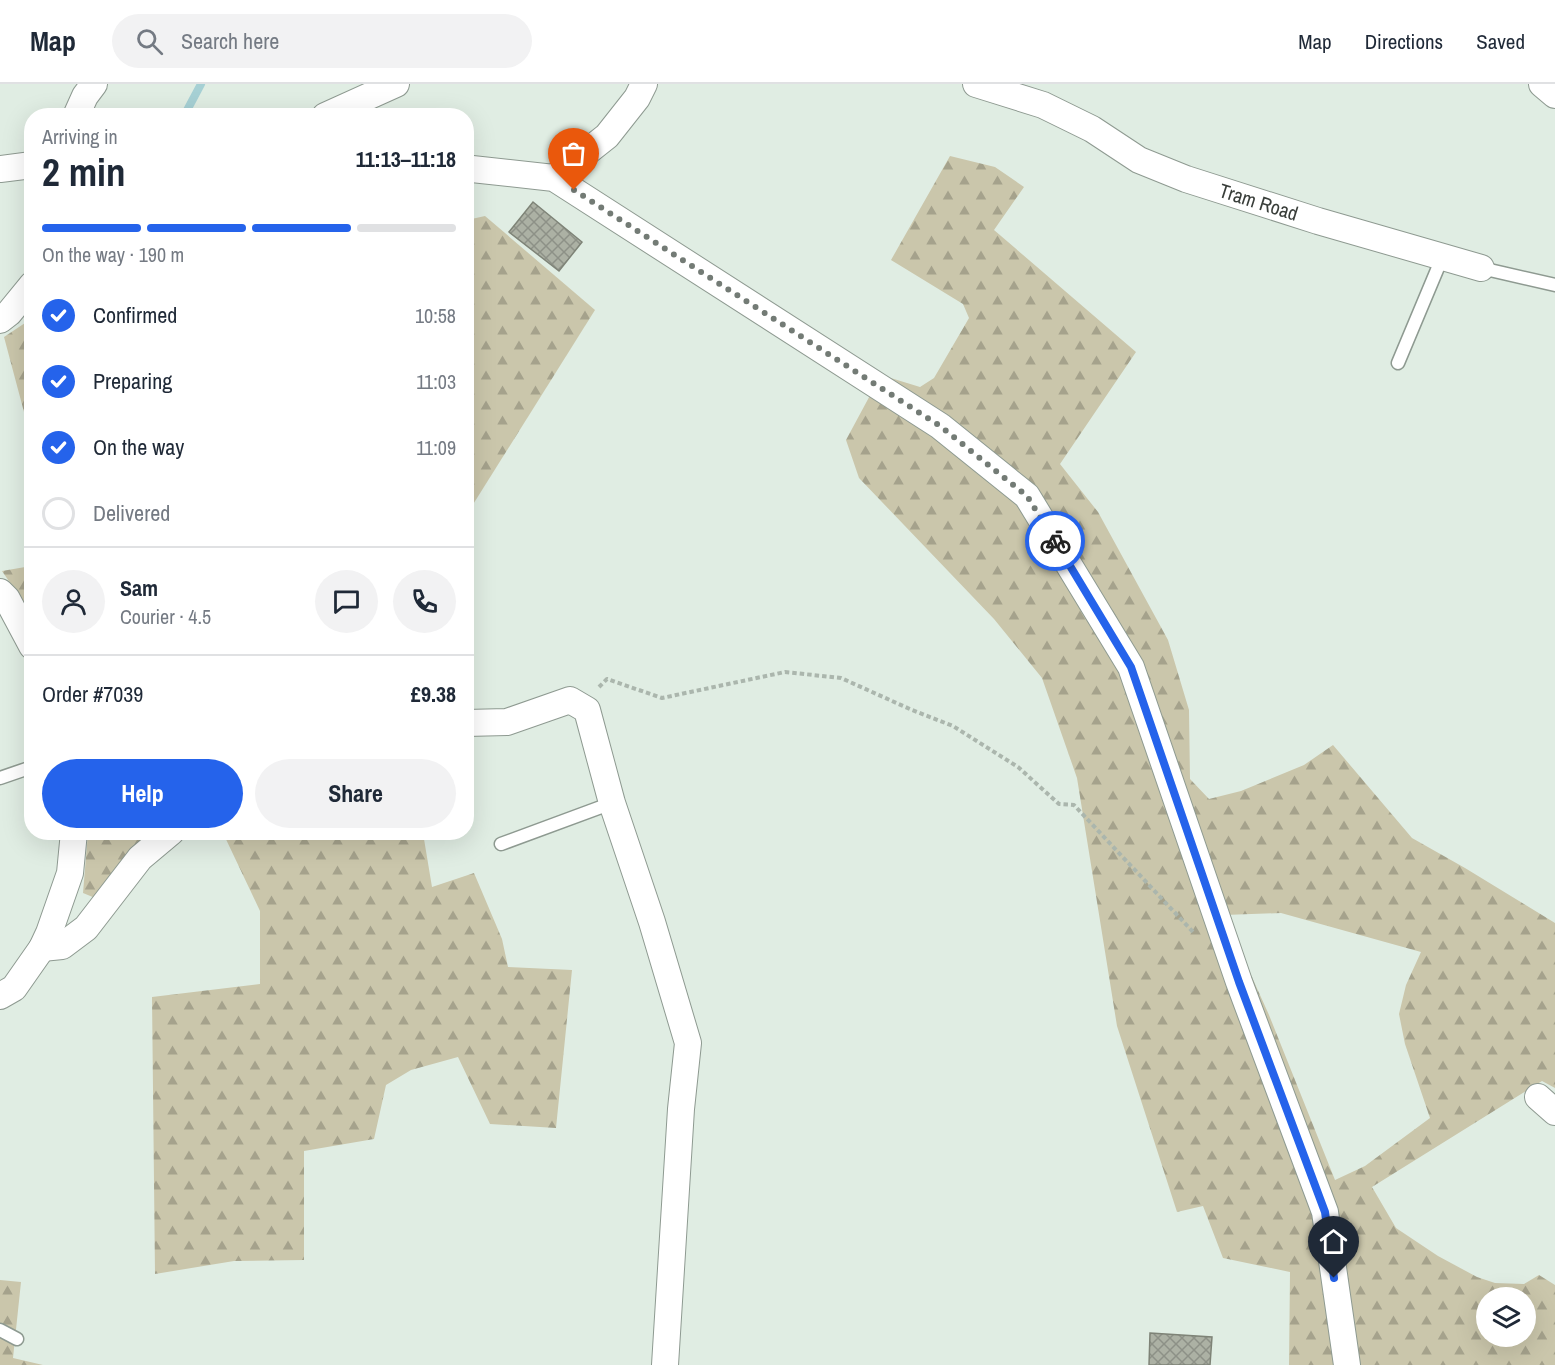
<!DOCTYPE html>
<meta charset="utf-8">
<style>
body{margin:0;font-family:"Archivo Narrow",sans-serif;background:#f2f2f3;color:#1f2937;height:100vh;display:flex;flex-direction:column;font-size:22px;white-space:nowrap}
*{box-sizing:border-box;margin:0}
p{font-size:20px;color:#747a83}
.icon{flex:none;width:33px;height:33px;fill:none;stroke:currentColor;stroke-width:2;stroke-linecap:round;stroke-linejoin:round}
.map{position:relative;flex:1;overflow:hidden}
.panel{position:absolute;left:24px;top:24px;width:450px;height:732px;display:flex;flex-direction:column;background:#fff;border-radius:24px;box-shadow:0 6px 24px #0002}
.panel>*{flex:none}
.buttons{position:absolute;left:1476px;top:1203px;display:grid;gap:12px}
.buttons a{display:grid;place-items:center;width:60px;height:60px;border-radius:50%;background:#fff;box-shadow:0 6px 24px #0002;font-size:30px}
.pin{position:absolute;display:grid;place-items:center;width:51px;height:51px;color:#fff;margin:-62px -26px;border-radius:50% 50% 50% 0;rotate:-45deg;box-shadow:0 0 6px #0007}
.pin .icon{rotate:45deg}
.courier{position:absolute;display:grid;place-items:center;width:60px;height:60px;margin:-30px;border:4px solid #2563eb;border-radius:50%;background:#fff;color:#222;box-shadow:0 2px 8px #0007}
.overview em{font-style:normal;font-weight:700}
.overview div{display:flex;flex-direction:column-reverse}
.overview{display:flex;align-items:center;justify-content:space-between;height:102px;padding:0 18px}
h1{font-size:39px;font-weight:700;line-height:45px}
.bar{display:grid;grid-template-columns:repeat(4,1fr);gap:9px 6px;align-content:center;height:72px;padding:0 18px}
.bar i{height:8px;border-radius:4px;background:#e0e1e3}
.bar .on{background:#2563eb}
.bar p{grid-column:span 4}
.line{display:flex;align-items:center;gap:15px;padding:0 18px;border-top:2px solid #e0e1e3}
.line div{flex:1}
.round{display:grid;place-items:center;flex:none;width:63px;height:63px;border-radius:32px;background:#f2f2f3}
ol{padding:0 18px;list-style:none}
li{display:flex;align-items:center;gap:18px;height:66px}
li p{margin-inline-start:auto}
li .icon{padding:6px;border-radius:50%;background:#2563eb;color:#fff;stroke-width:4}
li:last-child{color:#747a83}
li i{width:33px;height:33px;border:3px solid #e0e1e3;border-radius:50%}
.primary-button{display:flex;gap:12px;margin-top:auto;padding:12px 18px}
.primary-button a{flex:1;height:69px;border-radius:36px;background:#2563eb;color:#fff;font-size:24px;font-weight:700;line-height:69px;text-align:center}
.primary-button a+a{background:#f2f2f3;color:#1f2937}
header{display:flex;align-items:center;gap:36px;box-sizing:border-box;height:84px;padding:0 30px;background:#fff;border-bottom:2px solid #e0e1e3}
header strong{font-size:28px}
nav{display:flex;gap:33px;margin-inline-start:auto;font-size:21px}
.search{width:420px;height:54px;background:#f2f2f3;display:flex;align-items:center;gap:15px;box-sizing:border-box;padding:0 21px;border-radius:33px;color:#747a83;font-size:22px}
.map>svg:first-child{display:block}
.forest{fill:url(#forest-firs);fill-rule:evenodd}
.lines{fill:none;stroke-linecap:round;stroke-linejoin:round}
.stream{stroke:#a6d0d4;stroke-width:8}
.building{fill:url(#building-cross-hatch);stroke:#7e8377;stroke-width:1.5}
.lane-casing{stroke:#8e9a91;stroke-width:15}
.street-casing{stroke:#8e9a91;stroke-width:28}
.path{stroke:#abb6ad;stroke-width:4;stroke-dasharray:4.5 3;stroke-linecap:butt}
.lane{stroke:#fff;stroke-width:12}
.street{stroke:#fff;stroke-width:26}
.done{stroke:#737b75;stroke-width:6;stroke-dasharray:0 10.8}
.route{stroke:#2563eb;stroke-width:8}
.labels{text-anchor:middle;stroke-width:4.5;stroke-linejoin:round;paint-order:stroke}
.street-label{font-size:20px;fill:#393e3a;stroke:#e0ede3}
</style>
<header>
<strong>Map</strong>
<div class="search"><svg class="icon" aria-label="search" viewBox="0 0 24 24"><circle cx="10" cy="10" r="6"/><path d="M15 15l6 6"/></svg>Search here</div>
<nav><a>Map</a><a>Directions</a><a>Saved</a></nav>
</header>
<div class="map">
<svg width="1555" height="1281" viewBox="0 0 1555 1281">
<defs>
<pattern id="forest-firs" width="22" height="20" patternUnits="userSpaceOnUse" patternTransform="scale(1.5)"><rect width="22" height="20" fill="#cac6ab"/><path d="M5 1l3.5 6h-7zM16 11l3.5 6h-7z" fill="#a5a28c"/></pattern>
<pattern id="building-cross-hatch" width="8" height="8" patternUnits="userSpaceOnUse" patternTransform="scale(1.5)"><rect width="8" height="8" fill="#acb1a4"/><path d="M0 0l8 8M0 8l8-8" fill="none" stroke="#8d9187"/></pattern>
</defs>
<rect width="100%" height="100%" fill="#e0ede3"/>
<!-- forest -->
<g class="forest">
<path d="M950,72L995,83L1024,103L994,146L1136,268L1060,380L1098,428L1168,556L1189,626L1190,695L1209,715L1241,707L1304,681L1333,661L1412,754L1465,784L1555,839V1004L1542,997L1372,1103L1396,1144L1438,1172L1477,1193L1495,1199L1524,1200L1539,1191L1555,1201V1281H1289L1290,1188L1223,1174L1203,1122L1177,1128L1117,942L1077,694L1042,594L994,535L859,394L846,356L881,291L920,303L934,294L969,234L963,220L891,176ZM1281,829L1421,868L1406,901L1399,930L1405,960L1430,1034L1365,1082L1335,1096L1269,931L1224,831ZM1486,1214H1526V1252H1486Z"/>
<polygon points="485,132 595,226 467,430 467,136"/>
<polygon points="31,235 31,413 24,328 4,253"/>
<polygon points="31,482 31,530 2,487"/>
<polygon points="88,749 158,749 100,816 83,809"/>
<polygon points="223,749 423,749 432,803 474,789 502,855 508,883 572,886 556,1044 490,1040 458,973 411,986 386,1001 374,1055 304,1067 304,1176 234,1177 155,1190 152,913 260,900 260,827"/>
<polygon points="0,1196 21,1198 13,1274 43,1281 0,1281"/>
</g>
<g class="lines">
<!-- stream -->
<polyline class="stream" points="184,32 201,0"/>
</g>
<!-- building -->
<g class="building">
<polygon points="533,118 582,158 559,187 509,148"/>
<polygon points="1150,1249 1212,1253 1210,1281 1149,1281"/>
</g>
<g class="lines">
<!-- lane casing -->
<g class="lane-casing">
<g id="lane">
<polyline points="1481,184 1555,201"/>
<polyline points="1398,279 1442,174"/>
<polyline points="0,694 32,683"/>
<polyline points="501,760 612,719"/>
<polyline points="0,1246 17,1255"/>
</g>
</g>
<!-- street casing -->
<g class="street-casing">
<g id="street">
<path id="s1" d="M976,0L1043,21L1092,45L1139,76L1186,95L1318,137L1481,184"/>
<polyline points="1542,0 1555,11"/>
<polyline points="76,32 85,12 94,0"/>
<polyline points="325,32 396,0"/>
<polyline points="0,85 32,81"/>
<polyline points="466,86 472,85 554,94 940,342 1027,412 1131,583 1239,898 1325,1128 1347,1281"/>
<polyline points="554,94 607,52 637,14 644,0"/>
<polyline points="0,236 9,229 32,201"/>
<polyline points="0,508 7,515 32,562"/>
<polyline points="466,639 507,638 570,616 587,626 612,719 652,838 688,959 681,1025 665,1281"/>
<polyline points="42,864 62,862 86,844 140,774 171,748"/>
<polyline points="0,912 14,904 42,864 49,849 70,789 74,748"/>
<polyline points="1538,1013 1555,1028"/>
</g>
</g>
<!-- path -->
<polyline class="path" points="599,603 607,595 662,614 785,588 841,594 912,626 953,642 1018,683 1059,720 1074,721 1193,848"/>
<!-- lane -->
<use href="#lane" class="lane"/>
<!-- street -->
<use href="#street" class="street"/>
</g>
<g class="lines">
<!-- done -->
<polyline class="done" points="574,106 940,342 1027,412 1055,457"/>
<!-- route -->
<polyline class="route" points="1055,457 1131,583 1239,898 1325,1128 1334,1194"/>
</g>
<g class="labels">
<!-- street labels -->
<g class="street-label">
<text dy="7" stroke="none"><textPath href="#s1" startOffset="308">Tram Road</textPath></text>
</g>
</g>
</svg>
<div class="buttons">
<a><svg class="icon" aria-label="layers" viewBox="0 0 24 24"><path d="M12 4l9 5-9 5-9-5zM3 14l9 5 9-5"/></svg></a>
</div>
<div class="pin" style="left:574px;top:106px;background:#ea580c"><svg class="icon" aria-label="bag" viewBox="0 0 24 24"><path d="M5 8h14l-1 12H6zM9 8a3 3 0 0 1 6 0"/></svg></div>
<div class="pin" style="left:1334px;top:1194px;background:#1f2937"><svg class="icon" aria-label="home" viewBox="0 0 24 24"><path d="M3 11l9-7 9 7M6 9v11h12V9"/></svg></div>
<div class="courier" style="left:1055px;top:457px"><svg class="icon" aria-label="bike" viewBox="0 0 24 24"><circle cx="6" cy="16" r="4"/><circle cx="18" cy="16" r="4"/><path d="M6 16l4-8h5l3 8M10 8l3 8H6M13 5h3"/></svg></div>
<section class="panel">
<div class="overview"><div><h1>2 min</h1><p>Arriving in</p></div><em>11:13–11:18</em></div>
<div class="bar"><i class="on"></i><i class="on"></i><i class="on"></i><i></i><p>On the way · 190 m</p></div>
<ol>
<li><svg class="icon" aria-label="check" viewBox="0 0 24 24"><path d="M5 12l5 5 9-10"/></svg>Confirmed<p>10:58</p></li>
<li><svg class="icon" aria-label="check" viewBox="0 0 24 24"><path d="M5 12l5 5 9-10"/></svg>Preparing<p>11:03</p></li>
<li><svg class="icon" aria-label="check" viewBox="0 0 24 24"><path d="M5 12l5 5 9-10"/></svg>On the way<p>11:09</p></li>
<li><i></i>Delivered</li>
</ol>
<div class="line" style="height:108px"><a class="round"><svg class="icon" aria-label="person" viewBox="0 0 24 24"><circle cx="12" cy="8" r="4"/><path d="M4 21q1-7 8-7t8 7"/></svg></a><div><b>Sam</b><p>Courier · 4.5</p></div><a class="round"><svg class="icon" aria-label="chat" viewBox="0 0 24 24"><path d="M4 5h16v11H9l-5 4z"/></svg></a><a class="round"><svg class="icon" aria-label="phone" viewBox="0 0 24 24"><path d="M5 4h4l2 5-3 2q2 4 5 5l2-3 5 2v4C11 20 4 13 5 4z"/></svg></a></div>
<div class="line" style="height:78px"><div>Order #7039</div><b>£9.38</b></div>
<div class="primary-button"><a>Help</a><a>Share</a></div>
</section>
</div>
